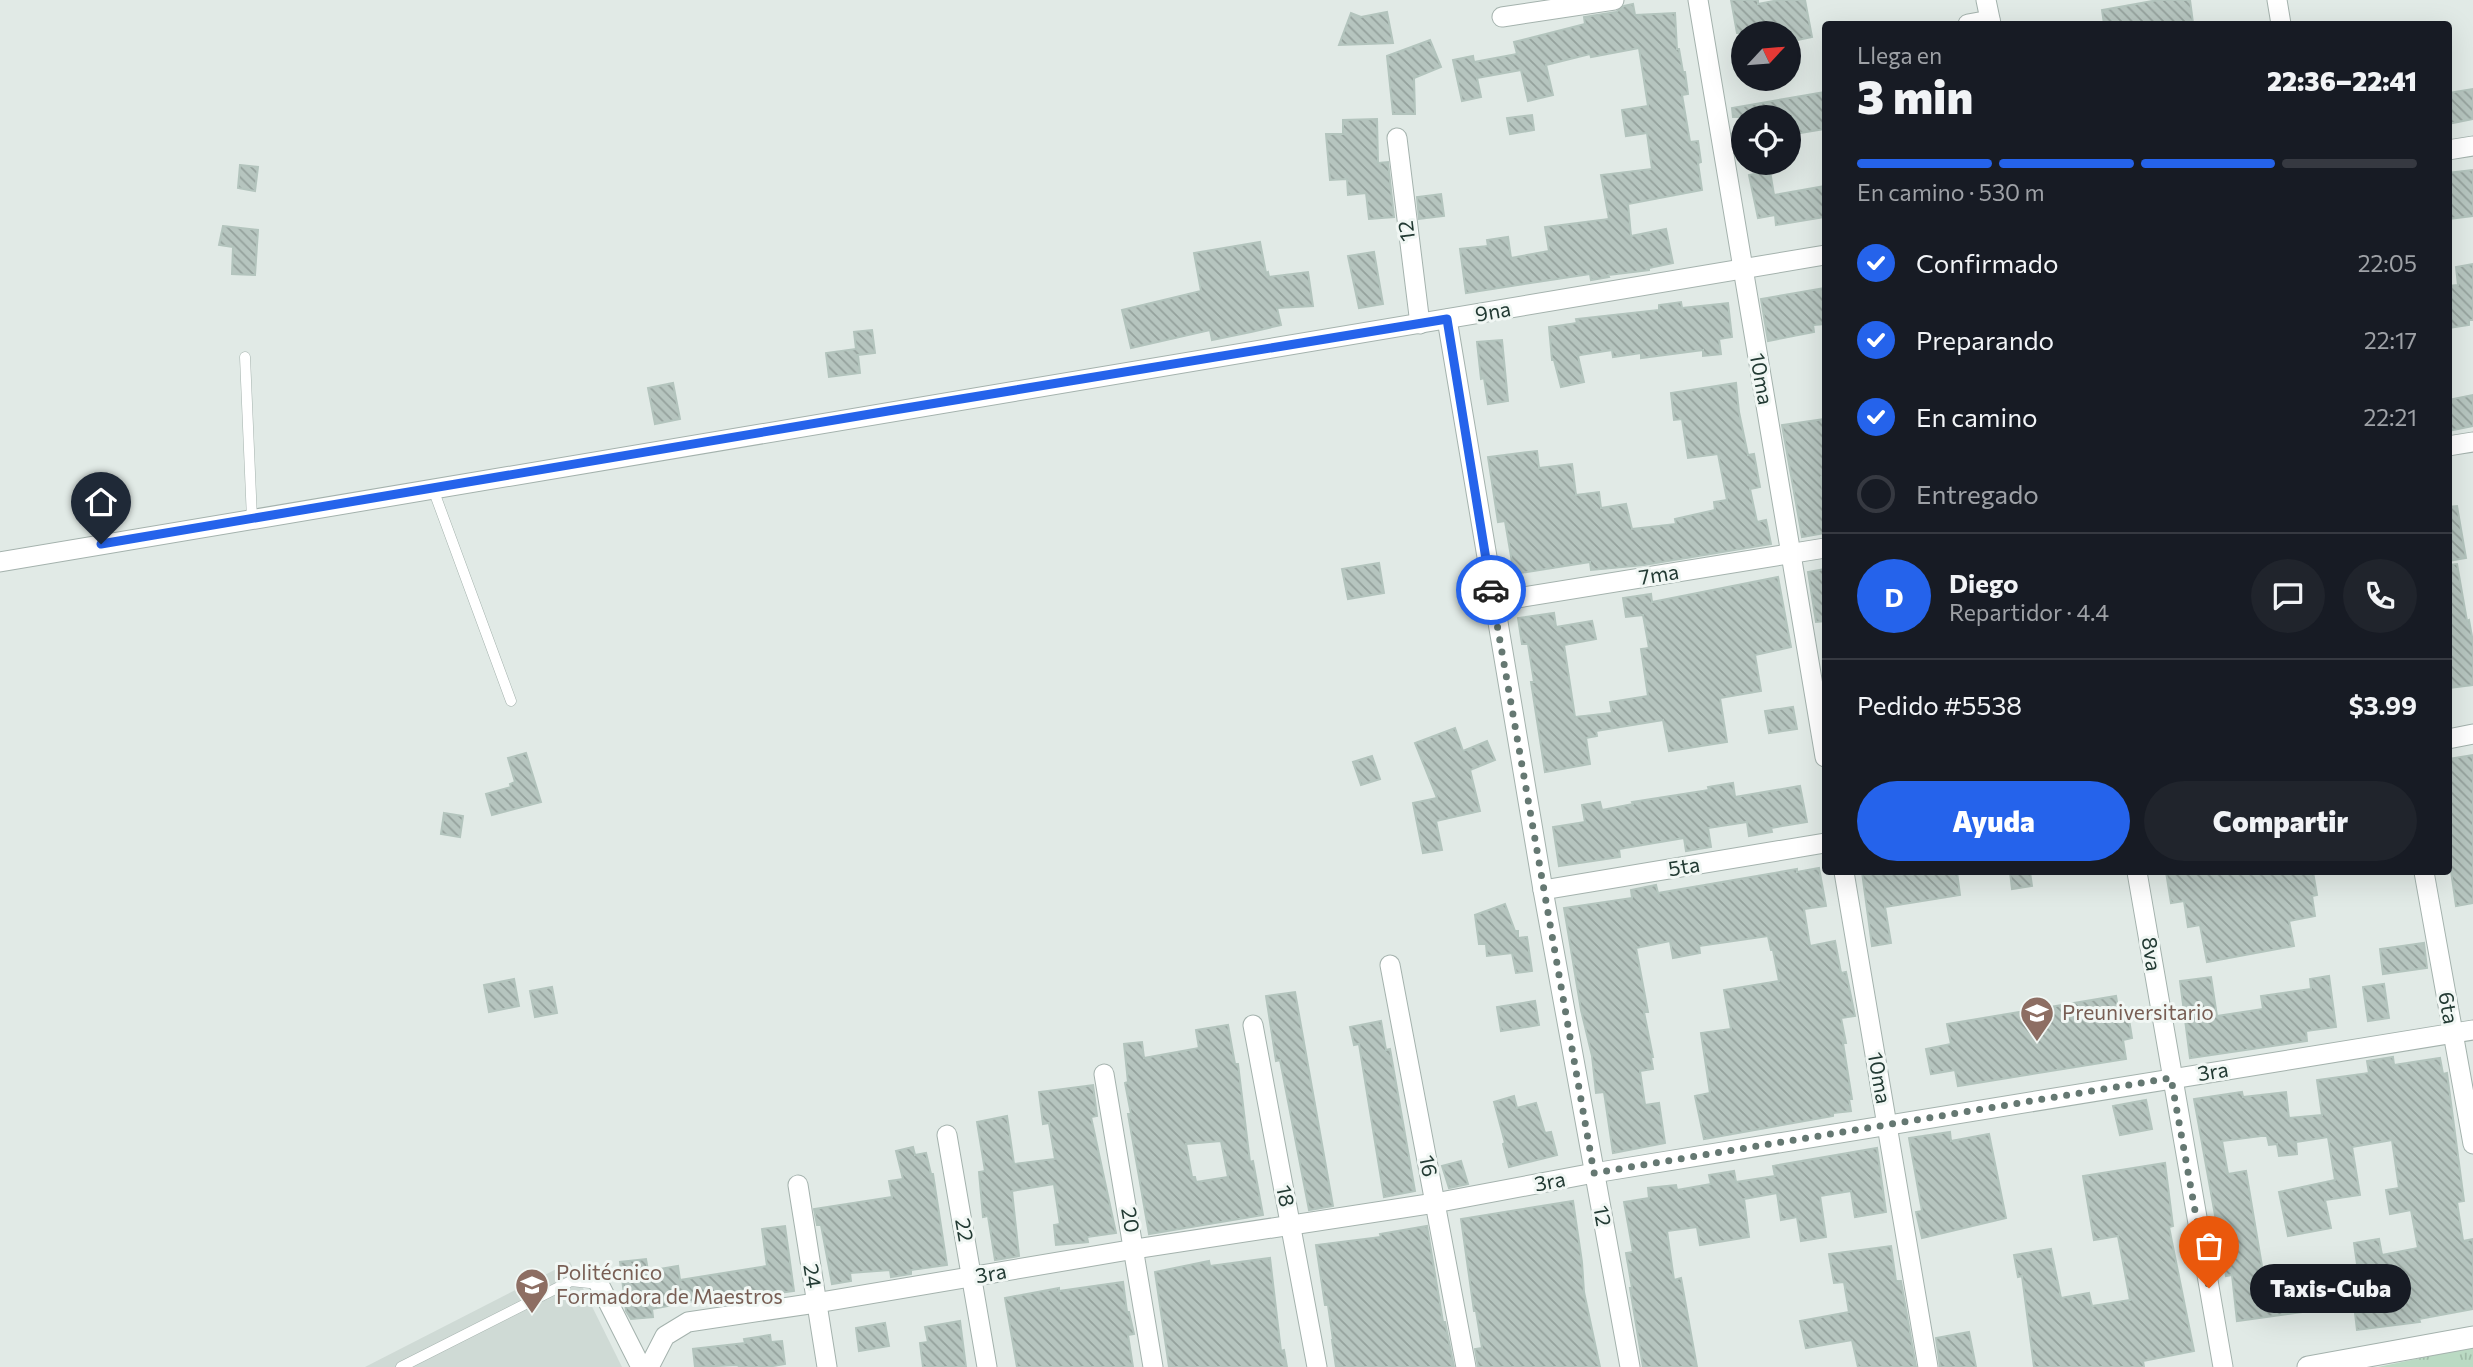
<!DOCTYPE html>
<html lang="es">
<meta charset="utf-8">
<style>
body{margin:0;font-family:Commissioner,sans-serif;background:#20242c;color:#f1f3f6;height:100vh;display:flex;flex-direction:column;font-size:26px;white-space:nowrap}
*{box-sizing:border-box;margin:0}
p{font-size:23px;color:#9ea1a6}
.icon{flex:none;width:38px;height:38px;fill:none;stroke:currentColor;stroke-width:2;stroke-linecap:round;stroke-linejoin:round}
.map{position:relative;flex:1;overflow:hidden}
.details{position:absolute;left:1822px;top:21px;width:630px;height:854px;display:flex;flex-direction:column;background:#171b24;border-radius:7px;box-shadow:0 7px 28px #0002}
.details>*{flex:none}
.needle{width:46px;rotate:64deg}
.tools{position:absolute;left:1731px;top:21px;display:grid;gap:14px}
.tools a{display:grid;place-items:center;width:70px;height:70px;border-radius:50%;background:#171b24;box-shadow:0 7px 28px #0002;font-size:35px}
.pin{position:absolute;display:grid;place-items:center;width:60px;height:60px;color:#fff;margin:-72px -30px;border-radius:50% 50% 50% 0;rotate:-45deg;box-shadow:0 0 7px #0007}
.pin .icon{rotate:45deg}
.courier{position:absolute;display:grid;place-items:center;width:70px;height:70px;margin:-35px;border:5px solid #2563eb;border-radius:50%;background:#fff;color:#222;box-shadow:0 2px 9px #0007}
.bubble{position:absolute;height:49px;border-radius:24px;background:#171b24;box-shadow:0 7px 28px #0002;font-size:23px;font-weight:800;line-height:49px;text-align:center}
.head em{font-style:normal;font-weight:800}
.head div{display:flex;flex-direction:column-reverse}
.head{display:flex;align-items:center;justify-content:space-between;height:119px;padding:0 35px}
h1{font-size:46px;font-weight:800;line-height:52px}
.bar{display:grid;grid-template-columns:repeat(4,1fr);gap:10px 7px;align-content:center;height:84px;padding:0 35px}
.bar i{height:9px;border-radius:5px;background:#363941}
.bar .active{background:#2563eb}
.bar p{grid-column:span 4}
.line{display:flex;align-items:center;gap:18px;padding:0 35px;border-top:2px solid #363941}
.line div{flex:1}
.round{display:grid;place-items:center;flex:none;width:74px;height:74px;border-radius:37px;background:#20242c}
ol{padding:0 35px;list-style:none}
li{display:flex;align-items:center;gap:21px;height:77px}
li p{margin-inline-start:auto}
li .icon{padding:7px;border-radius:50%;background:#2563eb;color:#fff;stroke-width:4}
li:last-child{color:#9ea1a6}
li i{width:38px;height:38px;border:4px solid #363941;border-radius:50%}
.cta{display:flex;gap:14px;margin-top:auto;padding:14px 35px}
.cta a{flex:1;height:80px;border-radius:42px;background:#2563eb;color:#fff;font-size:28px;font-weight:800;line-height:80px;text-align:center}
.cta a+a{background:#20242c;color:#f1f3f6}
.map>svg:first-child{display:block}
.built{fill:#cfdad5}
.park{fill:url(#park-tufts)}
.building{fill:url(#building-back-hatch);stroke:#b3c4bd;stroke-width:2;fill-rule:evenodd}
.lines{fill:none;stroke-linecap:round;stroke-linejoin:round}
.service-casing{stroke:#a4b2ad;stroke-width:11}
.minor-casing{stroke:#a4b2ad;stroke-width:21}
.tertiary-casing{stroke:#a4b2ad;stroke-width:23}
.service{stroke:#fff;stroke-width:10}
.minor{stroke:#fff;stroke-width:19}
.tertiary{stroke:#fff;stroke-width:21}
.done{stroke:#657872;stroke-width:7;stroke-dasharray:0 12.6}
.route{stroke:#2563eb;stroke-width:9}
.labels{text-anchor:middle;stroke-width:6;stroke-linejoin:round;paint-order:stroke}
.street-label{font-size:21px;fill:#223a33;stroke:#f1f7f4}
.education-label{font-size:21px;fill:#785e54;stroke:#f1f7f4;text-anchor:start}
</style>
<div class="map">
<svg width="2473" height="1367" viewBox="0 0 2473 1367">
<defs>
<pattern id="park-tufts" width="24" height="20" patternUnits="userSpaceOnUse" patternTransform="scale(1.75)"><rect width="24" height="20" fill="#badac3"/><path d="M3 7l-1-3M5 7V3M7 7l1-3M15 17l-1-3M17 17v-4M19 17l1-3" fill="none" stroke="#a0bca8"/></pattern>
<pattern id="building-back-hatch" width="6" height="6" patternUnits="userSpaceOnUse" patternTransform="scale(1.75)"><rect width="6" height="6" fill="#b6c5bf"/><path d="M-1 5l2 2M0 0l6 6M5-1l2 2" fill="none" stroke="#94a19c"/></pattern>
</defs>
<rect width="100%" height="100%" fill="#e1eae6"/>
<!-- built -->
<polygon class="built" points="570,1262 622,1367 365,1367"/>
<!-- park -->
<polygon class="park" points="2473,1347 2473,1367 2378,1367"/>
<!-- building -->
<g class="building">
<polygon points="1731,0 1758,0 1758,4 1779,0 1805,0 1812,37 1788,42 1788,33 1737,33"/>
<polygon points="2158,0 2190,0 2193,23 2104,24 2102,10"/>
<polygon points="1633,4 1635,15 1675,13 1677,49 1679,49 1683,72 1685,72 1688,94 1682,95 1690,142 1698,141 1701,162 1698,163 1702,190 1628,204 1631,236 1666,229 1673,263 1649,268 1649,270 1608,275 1609,277 1591,280 1590,274 1466,293 1460,249 1488,246 1487,240 1508,237 1511,258 1549,251 1545,227 1609,219 1601,175 1652,169 1647,133 1626,136 1622,110 1648,106 1639,48 1591,57 1590,54 1546,65 1553,95 1528,101 1521,70 1477,78 1481,97 1462,101 1453,60 1473,56 1474,62 1517,54 1514,42 1585,24 1584,17 1616,12 1624,6"/>
<polygon points="1387,12 1393,43 1339,45 1351,13 1361,17"/>
<polygon points="1430,40 1441,67 1414,78 1415,114 1393,114 1387,56"/>
<polygon points="2473,89 2473,119 2448,124 2448,93"/>
<polygon points="1825,92 1825,129 1788,135 1788,117 1733,117 1732,108"/>
<polygon points="1532,115 1534,130 1510,134 1507,118"/>
<polygon points="1377,119 1378,163 1388,162 1394,217 1369,219 1366,193 1348,195 1347,179 1330,180 1326,134 1343,134 1343,120"/>
<polygon points="240,165 258,167 255,191 238,188"/>
<polygon points="2473,170 2473,216 2448,219 2448,173"/>
<polygon points="1770,171 1774,195 1825,186 1825,217 1776,225 1775,215 1758,218 1749,175"/>
<polygon points="1441,194 1444,216 1419,219 1417,197"/>
<polygon points="223,226 258,230 255,275 232,274 233,247 219,245"/>
<polygon points="1260,242 1266,273 1268,272 1269,277 1308,272 1313,306 1277,308 1281,325 1251,332 1212,340 1210,330 1131,348 1122,310 1201,291 1194,253"/>
<polygon points="1374,252 1383,304 1359,308 1348,256"/>
<polygon points="2473,264 2473,320 2469,320 2469,325 2448,328 2448,286 2458,285 2456,267"/>
<polygon points="1825,288 1825,324 1813,325 1814,332 1768,341 1761,299"/>
<polygon points="1681,302 1682,308 1728,303 1732,337 1719,339 1721,354 1703,356 1703,350 1641,358 1641,353 1613,357 1612,350 1580,355 1578,356 1584,382 1561,387 1554,360 1552,360 1549,327 1577,323 1576,319 1659,310 1659,305"/>
<polygon points="872,330 875,353 858,355 860,373 829,377 826,353 856,349 854,332"/>
<polygon points="1502,340 1508,401 1488,404 1484,378 1481,379 1477,342"/>
<polygon points="673,383 680,419 655,424 648,388"/>
<polygon points="1736,383 1739,412 1748,455 1754,454 1760,487 1750,489 1757,522 1766,520 1771,544 1644,565 1591,570 1590,562 1514,574 1505,521 1498,522 1488,457 1537,451 1539,468 1572,464 1576,495 1599,492 1601,508 1626,504 1632,529 1676,524 1675,519 1715,510 1714,502 1727,500 1718,454 1688,458 1682,419 1674,420 1671,393"/>
<polygon points="2473,395 2473,426 2448,431 2448,400"/>
<polygon points="1825,419 1825,476 1821,477 1825,506 1825,533 1802,537 1782,425"/>
<polygon points="2457,506 2466,558 2448,561 2448,507"/>
<polygon points="1379,563 1384,593 1348,599 1342,569"/>
<polygon points="2457,564 2467,621 2469,620 2473,642 2473,685 2448,688 2448,565"/>
<polygon points="1825,569 1825,621 1816,622 1808,572"/>
<polygon points="1778,577 1791,647 1755,655 1761,691 1720,698 1727,742 1669,751 1663,720 1596,731 1597,736 1586,738 1590,764 1545,772 1531,682 1534,682 1528,644 1522,644 1518,618 1554,613 1556,627 1592,621 1596,639 1564,645 1575,717 1612,713 1610,702 1648,696 1641,649 1649,648 1643,615 1626,617 1623,598 1651,594 1652,602"/>
<polygon points="1793,707 1797,729 1769,733 1765,711"/>
<polygon points="1455,728 1463,751 1487,741 1495,760 1470,770 1480,811 1436,821 1442,850 1423,853 1413,803 1437,798 1415,743"/>
<polygon points="526,753 541,802 492,815 486,794 511,787 510,784 515,782 508,758"/>
<polygon points="2473,755 2473,903 2456,906 2448,850 2448,759"/>
<polygon points="1372,756 1380,779 1361,785 1353,762"/>
<polygon points="1733,783 1735,797 1800,786 1807,822 1771,828 1772,832 1749,836 1747,822 1708,828 1711,847 1686,851 1684,838 1619,849 1620,857 1559,866 1553,827 1585,822 1582,805 1600,802 1602,810 1633,804 1632,802 1709,790 1708,787"/>
<polygon points="444,813 463,816 460,837 441,834"/>
<polygon points="1819,868 1826,906 1804,909 1810,946 1835,941 1841,973 1846,972 1855,1016 1841,1018 1846,1043 1843,1043 1852,1099 1849,1099 1851,1111 1833,1113 1833,1116 1704,1139 1695,1096 1710,1093 1701,1033 1731,1029 1724,990 1779,981 1773,950 1771,950 1768,936 1699,946 1700,953 1673,958 1670,941 1636,948 1648,1012 1644,1012 1653,1057 1651,1057 1653,1069 1640,1071 1645,1105 1659,1103 1665,1143 1613,1153 1604,1092 1596,1093 1592,1056 1581,1010 1564,908 1632,898 1631,890 1656,885 1658,893 1797,869 1797,872"/>
<polygon points="1862,872 1957,872 1960,895 1885,907 1891,943 1872,946"/>
<polygon points="2010,872 2030,872 2032,886 2012,889"/>
<polygon points="2166,872 2313,872 2317,895 2312,896 2315,916 2289,921 2294,946 2207,962 2200,925 2188,927 2184,901 2171,903"/>
<polygon points="1505,904 1515,931 1518,931 1518,938 1527,937 1532,971 1516,973 1512,953 1487,956 1486,944 1479,944 1475,915"/>
<polygon points="2424,943 2427,968 2383,974 2380,949"/>
<polygon points="2329,976 2336,1027 2306,1031 2307,1041 2190,1058 2180,981 2211,977 2217,1016 2263,1009 2261,996 2311,989 2310,979"/>
<polygon points="514,979 519,1006 489,1012 484,985"/>
<polygon points="2384,984 2389,1018 2368,1021 2363,987"/>
<polygon points="552,987 557,1013 535,1017 530,991"/>
<polygon points="1295,992 1333,1206 1309,1210 1280,1060 1276,1061 1266,996"/>
<polygon points="2116,996 2119,1014 2128,1013 2132,1038 2123,1040 2126,1059 1958,1086 1955,1070 1931,1074 1926,1049 1951,1044 1947,1024"/>
<polygon points="1535,1001 1539,1025 1501,1031 1497,1007"/>
<polygon points="1381,1021 1386,1050 1390,1049 1415,1191 1384,1197 1359,1044 1354,1045 1350,1027"/>
<path d="M1228,1025L1235,1064H1238L1250,1162L1253,1161L1263,1215L1149,1234L1128,1114H1131L1125,1083L1128,1082L1124,1044L1142,1042L1144,1058L1199,1048L1196,1030ZM1221,1141L1228,1177L1196,1182L1195,1177H1192L1186,1144Z"/>
<path d="M2393,1057L2394,1065L2440,1058L2443,1074L2447,1073L2464,1201L2457,1202L2463,1241L2473,1239V1309L2419,1319L2420,1322L2357,1330L2354,1305L2237,1321L2232,1275L2226,1276L2194,1099L2242,1092L2243,1097L2286,1092L2289,1118L2322,1115L2317,1080L2369,1073L2367,1061ZM2261,1136H2267L2269,1145L2277,1144L2279,1156L2297,1154L2296,1142L2328,1137L2335,1180L2279,1192L2288,1236L2331,1228L2325,1200L2360,1195L2352,1147L2392,1140L2399,1188L2386,1190L2390,1214L2411,1210L2418,1248L2382,1255L2379,1239L2354,1243L2359,1278L2266,1290L2246,1171L2228,1174L2222,1141Z"/>
<polygon points="1093,1085 1097,1116 1091,1117 1116,1233 1087,1237 1088,1242 1056,1245 1054,1225 1060,1224 1054,1184 1012,1191 1019,1256 995,1260 988,1216 983,1217 979,1172 985,1171 977,1122 1007,1116 1014,1164 1055,1159 1049,1123 1043,1124 1039,1092"/>
<polygon points="1514,1096 1517,1108 1536,1103 1545,1133 1551,1132 1557,1155 1509,1167 1503,1144 1505,1143 1494,1102"/>
<polygon points="2146,1100 2152,1129 2120,1135 2113,1106"/>
<polygon points="1950,1132 1951,1141 1989,1134 2006,1218 1922,1238 1916,1212 1922,1211 1909,1138"/>
<polygon points="913,1147 915,1155 926,1153 931,1174 933,1174 947,1265 911,1270 911,1274 891,1277 890,1270 850,1273 851,1281 832,1284 821,1225 817,1225 814,1209 892,1197 889,1181 903,1179 896,1151"/>
<polygon points="1877,1148 1886,1212 1855,1217 1851,1191 1820,1196 1826,1237 1801,1241 1797,1217 1781,1220 1777,1193 1744,1199 1749,1237 1700,1245 1697,1227 1667,1231 1674,1280 1681,1278 1697,1367 1643,1367 1630,1288 1632,1288 1626,1253 1633,1252 1624,1202 1649,1198 1648,1188 1676,1185 1677,1190 1711,1184 1709,1175 1734,1171 1736,1182 1775,1176 1773,1166"/>
<polygon points="1461,1161 1468,1184 1449,1188 1442,1166"/>
<polygon points="2165,1163 2173,1226 2169,1227 2194,1351 2143,1361 2144,1367 2034,1367 2022,1276 2018,1277 2014,1255 2051,1249 2061,1298 2089,1293 2092,1306 2130,1300 2118,1236 2094,1240 2083,1176"/>
<polygon points="1573,1201 1582,1262 1584,1292 1600,1367 1478,1367 1475,1349 1482,1348 1476,1311 1474,1311 1461,1219"/>
<polygon points="785,1226 794,1291 771,1294 771,1292 728,1300 728,1296 683,1303 652,1309 653,1317 631,1319 626,1311 620,1262 646,1259 648,1271 678,1266 680,1280 767,1266 762,1229"/>
<polygon points="1427,1226 1443,1322 1445,1322 1454,1367 1336,1367 1332,1340 1333,1340 1328,1305 1325,1305 1316,1245 1381,1237 1380,1234"/>
<polygon points="1891,1246 1896,1281 1901,1281 1916,1367 1858,1367 1852,1340 1806,1348 1800,1321 1849,1312 1844,1282 1834,1283 1829,1254"/>
<polygon points="1270,1258 1281,1351 1284,1350 1287,1367 1169,1367 1155,1272 1209,1261 1210,1266"/>
<polygon points="1123,1282 1127,1312 1129,1312 1134,1334 1128,1335 1133,1367 1017,1367 1005,1298 1059,1288 1059,1291"/>
<polygon points="960,1321 966,1367 923,1367 920,1343 928,1342 925,1327"/>
<polygon points="885,1323 889,1346 859,1351 856,1328"/>
<polygon points="1969,1332 1976,1367 1940,1367 1936,1338"/>
<polygon points="770,1335 771,1342 782,1341 785,1364 767,1367 739,1367 738,1365 695,1367 693,1349 745,1343 744,1339"/>
</g>
<g class="lines">
<!-- service casing -->
<g class="service-casing">
<g id="service">
<polyline points="245,357 252,519"/>
<polyline points="433,489 511,701"/>
<polyline points="401,1367 571,1281 599,1284"/>
</g>
</g>
<!-- minor casing -->
<g class="minor-casing">
<g id="minor">
<polyline points="1698,0 1825,757"/>
<polyline points="1986,0 1991,24"/>
<polyline points="2277,0 2281,24"/>
<polyline points="1502,17 1614,0"/>
<polyline points="1968,24 1990,20"/>
<polyline points="1397,138 1420,324"/>
<polyline points="2448,150 2473,146"/>
<polyline points="1447,319 1543,890 1630,1367"/>
<polyline points="2448,446 2473,442"/>
<polyline points="0,562 1825,255"/>
<polyline points="1493,602 1825,548"/>
<polyline points="2448,739 2473,734"/>
<polyline points="1844,872 1928,1367"/>
<polyline points="2137,872 2223,1367"/>
<polyline points="2424,872 2473,1144"/>
<polyline points="1543,890 1825,843"/>
<polyline points="1390,965 1466,1367"/>
<polyline points="1253,1025 1317,1367"/>
<polyline points="1104,1074 1153,1367"/>
<polyline points="947,1135 987,1367"/>
<polyline points="798,1185 827,1367"/>
<polyline points="599,1284 641,1367"/>
<polyline points="649,1367 665,1336 688,1322 816,1303 1135,1249 1435,1203 1594,1173 2473,1030"/>
</g>
</g>
<!-- tertiary casing -->
<g class="tertiary-casing">
<polyline id="tertiary" points="2308,1367 2473,1337"/>
</g>
<!-- service -->
<use href="#service" class="service"/>
<!-- minor -->
<use href="#minor" class="minor"/>
<!-- tertiary -->
<use href="#tertiary" class="tertiary"/>
</g>
<g class="lines">
<!-- done -->
<polyline class="done" points="1491,590 1594,1173 2171,1078 2209,1288"/>
<!-- route -->
<polyline class="route" points="101,544 888,411 1447,319 1491,590"/>
</g>
<!-- icons -->
<defs>
<g id="school-pin" transform="scale(1.75)"><path d="M0 17L-7.5 6A9.5 9.5 0 1 1 7.5 6Z" fill="#8d6e63" stroke="#f1f7f4"/><path d="M0-5L7-2L0 1L-7-2ZM-4 1L0 2.5L4 1V4Q0 6-4 4Z" fill="#fff"/></g>
</defs>
<g fill-rule="evenodd">
<use href="#school-pin" x="2037" y="1013"/>
<use href="#school-pin" x="532" y="1285"/>
</g>
<g class="labels">
<!-- street labels -->
<g class="street-label">
<text transform="translate(1407 231) rotate(-97)" y="7">12</text>
<text transform="translate(1493 312) rotate(-10)" y="7">9na</text>
<text transform="translate(1761 379) rotate(80)" y="7">10ma</text>
<text transform="translate(1659 575) rotate(-9)" y="7">7ma</text>
<text transform="translate(1684 867) rotate(-9)" y="7">5ta</text>
<text transform="translate(2151 954) rotate(81)" y="7">8va</text>
<text transform="translate(2448 1008) rotate(80)" y="7">6ta</text>
<text transform="translate(2213 1072) rotate(-9)" y="7">3ra</text>
<text transform="translate(1879 1078) rotate(80)" y="7">10ma</text>
<text transform="translate(1428 1166) rotate(79)" y="7">16</text>
<text transform="translate(1550 1182) rotate(-11)" y="7">3ra</text>
<text transform="translate(1285 1196) rotate(79)" y="7">18</text>
<text transform="translate(1602 1216) rotate(80)" y="7">12</text>
<text transform="translate(1130 1220) rotate(80)" y="7">20</text>
<text transform="translate(964 1230) rotate(80)" y="7">22</text>
<text transform="translate(991 1274) rotate(-10)" y="7">3ra</text>
<text transform="translate(812 1276) rotate(81)" y="7">24</text>
</g>
<!-- education labels -->
<g class="education-label">
<text x="2062" y="1020">Preuniversitario</text>
<text x="556" y="1280">Politécnico<tspan x="556" dy="24">Formadora de Maestros</tspan></text>
</g>
</g>
</svg>
<div class="tools">
<a><svg class="needle" viewBox="-14 -14 28 28"><path d="M0-13l5 13h-10z" fill="#e53935"/><path d="M0 13l5-13h-10z" fill="#9ea1a6"/></svg></a>
<a><svg class="icon" aria-label="locate" viewBox="0 0 24 24"><circle cx="12" cy="12" r="6"/><path d="M12 2v4M12 18v4M2 12h4M18 12h4"/></svg></a>
</div>
<div class="pin" style="left:2209px;top:1288px;background:#ea580c"><svg class="icon" aria-label="bag" viewBox="0 0 24 24"><path d="M5 8h14l-1 12H6zM9 8a3 3 0 0 1 6 0"/></svg></div>
<div class="pin" style="left:101px;top:544px;background:#1f2937"><svg class="icon" aria-label="home" viewBox="0 0 24 24"><path d="M3 11l9-7 9 7M6 9v11h12V9"/></svg></div>
<div class="courier" style="left:1491px;top:590px"><svg class="icon" aria-label="car" viewBox="0 0 24 24"><path d="M5 17H2v-5l4-1 3-4h7l3 4 3 1v5h-3M9 17h6M6 11h13"/><circle cx="7" cy="17" r="2"/><circle cx="17" cy="17" r="2"/></svg></div>
<div class="bubble" style="left:2250px;top:1264px;width:161px">Taxis-Cuba</div>
<section class="details">
<div class="head"><div><h1>3 min</h1><p>Llega en</p></div><em>22:36–22:41</em></div>
<div class="bar"><i class="active"></i><i class="active"></i><i class="active"></i><i></i><p>En camino · 530 m</p></div>
<ol>
<li><svg class="icon" aria-label="check" viewBox="0 0 24 24"><path d="M5 12l5 5 9-10"/></svg>Confirmado<p>22:05</p></li>
<li><svg class="icon" aria-label="check" viewBox="0 0 24 24"><path d="M5 12l5 5 9-10"/></svg>Preparando<p>22:17</p></li>
<li><svg class="icon" aria-label="check" viewBox="0 0 24 24"><path d="M5 12l5 5 9-10"/></svg>En camino<p>22:21</p></li>
<li><i></i>Entregado</li>
</ol>
<div class="line" style="height:126px"><b class="round" style="background:#2563eb;color:#fff">D</b><div><b>Diego</b><p>Repartidor · 4.4</p></div><a class="round"><svg class="icon" aria-label="chat" viewBox="0 0 24 24"><path d="M4 5h16v11H9l-5 4z"/></svg></a><a class="round"><svg class="icon" aria-label="phone" viewBox="0 0 24 24"><path d="M5 4h4l2 5-3 2q2 4 5 5l2-3 5 2v4C11 20 4 13 5 4z"/></svg></a></div>
<div class="line" style="height:91px"><div>Pedido #5538</div><b>$3.99</b></div>
<div class="cta"><a>Ayuda</a><a>Compartir</a></div>
</section>
</div>
